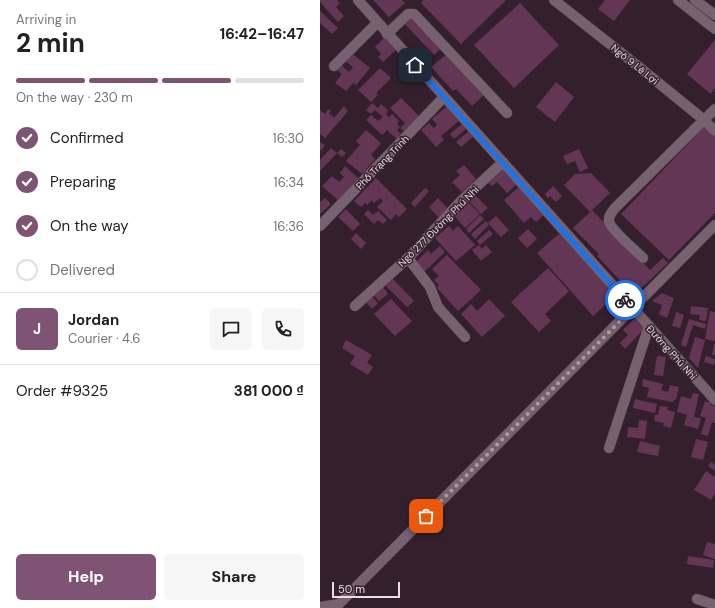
<!DOCTYPE html>
<meta charset="utf-8">
<style>
body{margin:0;font-family:"DM Sans",sans-serif;background:#f6f6f6;color:#202124;height:100vh;display:flex;flex-direction:column;font-size:15px;white-space:nowrap}
*{box-sizing:border-box;margin:0}
p{font-size:13px;color:#757577}
.icon{flex:none;width:22px;height:22px;fill:none;stroke:currentColor;stroke-width:2;stroke-linecap:round;stroke-linejoin:round}
.map{position:relative;flex:1;overflow:hidden}
.panel{display:flex;flex-direction:column;background:#fff;width:320px}
.panel>*{flex:none}
.scale{position:absolute;left:12px;bottom:10px;width:68px;box-sizing:border-box;padding-left:4px;border:2px solid #ebdde5;border-top:0;font-size:11px;line-height:14px;white-space:nowrap;color:#ebdde5;-webkit-text-stroke:3px #34202d;paint-order:stroke}
.pin{position:absolute;display:grid;place-items:center;width:34px;height:34px;color:#fff;margin:-17px;border-radius:8px;box-shadow:0 2px 6px #0006}
.courier{position:absolute;display:grid;place-items:center;width:40px;height:40px;margin:-20px;border:3px solid #1a73e8;border-radius:50%;background:#fff;color:#222;box-shadow:0 1px 5px #0007}
.headline em{font-style:normal;font-weight:700}
.headline div{display:flex;flex-direction:column-reverse}
.headline{display:flex;align-items:center;justify-content:space-between;height:68px;padding:0 16px}
h1{font-size:26px;font-weight:700;line-height:30px}
.bar{display:grid;grid-template-columns:repeat(4,1fr);gap:6px 4px;align-content:center;height:48px;padding:0 16px}
.bar i{height:5px;border-radius:3px;background:#e0e0e0}
.bar .active{background:#7f5374}
.bar p{grid-column:span 4}
.line{display:flex;align-items:center;gap:10px;padding:0 16px;border-top:1px solid #e0e0e0}
.line div{flex:1}
.round{display:grid;place-items:center;flex:none;width:42px;height:42px;border-radius:6px;background:#f6f6f6}
ol{padding:0 16px;list-style:none}
li{display:flex;align-items:center;gap:12px;height:44px}
li p{margin-inline-start:auto}
li .icon{padding:4px;border-radius:50%;background:#7f5374;color:#fff;stroke-width:4}
li:last-child{color:#757577}
li i{width:22px;height:22px;border:2px solid #e0e0e0;border-radius:50%}
.button{display:flex;gap:8px;margin-top:auto;padding:8px 16px}
.button a{flex:1;height:46px;border-radius:6px;background:#7f5374;color:#fff;font-size:16px;font-weight:700;line-height:46px;text-align:center}
.button a+a{background:#f6f6f6;color:#202124}
main{display:flex;flex:1;min-height:0}
.map>svg:first-child{display:block}
.building{fill:#643656}
.lines{fill:none;stroke-linecap:round;stroke-linejoin:round}
.minor-casing{stroke:#513e4a;stroke-width:11}
.minor{stroke:#77606f;stroke-width:10}
.done{stroke:#ab9ba5;stroke-width:4;stroke-dasharray:0 7.2}
.route{stroke:#1a73e8;stroke-width:5}
.labels{text-anchor:middle;stroke-width:3;stroke-linejoin:round;paint-order:stroke}
.street-label{font-size:10px;fill:#ebdde5;stroke:#34202d}
</style>
<main>
<section class="panel">
<div class="headline"><div><h1>2 min</h1><p>Arriving in</p></div><em>16:42–16:47</em></div>
<div class="bar"><i class="active"></i><i class="active"></i><i class="active"></i><i></i><p>On the way · 230 m</p></div>
<ol>
<li><svg class="icon" aria-label="check" viewBox="0 0 24 24"><path d="M5 12l5 5 9-10"/></svg>Confirmed<p>16:30</p></li>
<li><svg class="icon" aria-label="check" viewBox="0 0 24 24"><path d="M5 12l5 5 9-10"/></svg>Preparing<p>16:34</p></li>
<li><svg class="icon" aria-label="check" viewBox="0 0 24 24"><path d="M5 12l5 5 9-10"/></svg>On the way<p>16:36</p></li>
<li><i></i>Delivered</li>
</ol>
<div class="line" style="height:72px"><b class="round" style="background:#7f5374;color:#fff">J</b><div><b>Jordan</b><p>Courier · 4.6</p></div><a class="round"><svg class="icon" aria-label="chat" viewBox="0 0 24 24"><path d="M4 5h16v11H9l-5 4z"/></svg></a><a class="round"><svg class="icon" aria-label="phone" viewBox="0 0 24 24"><path d="M5 4h4l2 5-3 2q2 4 5 5l2-3 5 2v4C11 20 4 13 5 4z"/></svg></a></div>
<div class="line" style="height:52px"><div>Order #9325</div><b>381 000 ₫</b></div>
<div class="button"><a>Help</a><a>Share</a></div>
</section>
<div class="map">
<svg width="395" height="608" viewBox="0 0 395 608">
<rect width="100%" height="100%" fill="#34202d"/>
<!-- building -->
<g class="building">
<polygon points="0,0 17,0 20,3 16,7 24,16 18,22 0,2"/>
<polygon points="53,0 82,0 85,3 69,17"/>
<polygon points="103,0 186,0 141,44 101,3"/>
<polygon points="285,0 310,0 294,21 278,9"/>
<polygon points="200,3 239,45 194,88 154,45"/>
<polygon points="0,11 18,28 12,34 0,23"/>
<polygon points="91,15 122,47 114,55 83,22"/>
<polygon points="66,36 77,49 63,62 58,57 61,54 55,47"/>
<polygon points="395,40 395,88 391,94 367,74"/>
<polygon points="30,52 50,68 36,85 33,83 26,91 15,83 22,74 17,70 21,65 29,72 33,67 24,60"/>
<polygon points="128,53 165,94 152,106 136,89 133,91 111,67"/>
<polygon points="60,68 71,78 56,93 58,95 51,102 38,90"/>
<polygon points="236,82 254,97 235,122 216,107"/>
<polygon points="81,98 101,118 86,133 80,128 85,123 70,108"/>
<polygon points="52,103 58,108 61,104 68,110 66,114 69,117 72,114 79,121 77,124 80,127 77,130 83,136 79,141 67,130 62,135 46,120 51,115 58,121 63,117 55,110 51,114 46,110"/>
<polygon points="24,106 28,111 5,138 0,134 0,110 5,114 8,109 11,111 9,113 14,118"/>
<polygon points="127,106 140,120 121,136 124,140 116,147 101,130 109,123 114,128 117,125 112,119"/>
<polygon points="389,122 395,127 395,213 349,260 301,214"/>
<polygon points="143,123 147,128 134,139 130,134"/>
<polygon points="46,130 61,143 51,155 55,159 42,174 26,161 40,145 36,141"/>
<polygon points="149,131 154,136 141,147 136,142"/>
<polygon points="1,142 5,146 0,151 0,144"/>
<polygon points="11,148 17,153 0,171 0,160"/>
<polygon points="21,149 26,153 22,157 17,153"/>
<polygon points="259,149 268,168 260,172 255,161 247,164 243,156"/>
<polygon points="144,165 156,179 142,192 132,182 140,175 136,171"/>
<polygon points="25,166 40,180 20,202 2,186 12,176 19,182 24,177 20,173"/>
<polygon points="184,166 198,183 187,193 177,182 172,186 167,181"/>
<polygon points="271,173 290,193 272,210 330,270 343,258 348,263 314,295 277,256 279,254 253,228 270,212 244,185 255,174"/>
<polygon points="56,178 87,209 79,217 76,214 71,220 57,207 63,201 60,198 54,203 52,200 47,205 45,203 41,207 34,201"/>
<polygon points="201,185 226,213 216,222 211,217 204,223 184,200"/>
<polygon points="233,186 242,196 236,202 230,196 228,198 225,194"/>
<polygon points="105,188 109,191 95,207 91,203"/>
<polygon points="154,194 168,208 161,214 148,200"/>
<polygon points="5,198 11,204 0,214 0,202"/>
<polygon points="118,198 129,210 120,219 109,207"/>
<polygon points="147,201 160,214 145,228 133,214"/>
<polygon points="26,209 40,224 33,231 18,217"/>
<polygon points="48,210 53,215 58,211 67,220 63,224 58,220 54,224 44,214"/>
<polygon points="160,215 164,219 149,233 146,229"/>
<polygon points="176,216 189,230 181,237 168,223"/>
<polygon points="166,221 169,225 155,239 151,234"/>
<polygon points="129,226 133,231 138,226 155,245 136,261 115,238"/>
<polygon points="208,229 217,239 207,248 198,238"/>
<polygon points="169,230 173,234 160,245 157,241"/>
<polygon points="36,233 46,243 41,249 31,239"/>
<polygon points="240,233 296,295 273,316 217,253"/>
<polygon points="159,245 162,249 166,245 172,252 161,261 152,250"/>
<polygon points="120,246 125,252 103,273 94,264 108,250 111,254"/>
<polygon points="127,255 161,290 138,311 117,288 119,285 114,280 119,276 112,269"/>
<polygon points="228,268 249,291 225,314 231,321 219,332 191,302"/>
<polygon points="72,278 94,301 87,307 65,285"/>
<polygon points="63,287 68,294 59,301 52,293"/>
<polygon points="342,293 354,298 347,318 339,314 342,305 332,301"/>
<polygon points="51,295 58,303 52,309 45,301"/>
<polygon points="71,299 92,321 75,336 54,314"/>
<polygon points="169,299 185,316 162,337 141,314 151,304 157,311"/>
<polygon points="371,306 388,308 386,321 379,320 380,315 370,314"/>
<polygon points="390,311 395,312 395,341 385,339"/>
<polygon points="356,312 364,315 360,328 352,326"/>
<polygon points="316,317 326,327 305,349 300,343 308,335 303,330"/>
<polygon points="369,319 386,324 385,329 373,325 366,347 361,345"/>
<polygon points="375,337 385,340 378,368 369,358"/>
<polygon points="26,340 52,355 47,363 53,367 48,375 30,364 35,356 22,348"/>
<polygon points="394,344 395,344 395,355 392,355"/>
<polygon points="337,356 346,357 343,376 334,375"/>
<polygon points="386,356 395,359 394,365 384,362"/>
<polygon points="323,379 343,384 341,390 348,392 350,385 359,387 356,399 352,402 327,397 329,388 322,386"/>
<polygon points="373,393 379,394 374,417 381,418 378,429 364,425 367,415 357,412 361,396 371,399"/>
<polygon points="315,399 337,404 335,413 313,408"/>
<polygon points="385,401 391,403 390,405 395,406 395,423 392,422 388,436 381,434 386,418 380,416"/>
<polygon points="340,406 348,407 347,410 355,412 351,428 343,426 344,423 334,421 335,415 338,415"/>
<polygon points="319,420 327,421 325,439 307,437 308,427 318,428"/>
<polygon points="376,439 388,442 383,460 371,457"/>
<polygon points="320,441 340,446 338,456 317,452"/>
<polygon points="391,462 395,465 395,471 388,466"/>
<polygon points="386,471 395,477 395,493 391,500 374,490"/>
<polygon points="387,542 395,544 395,559 383,555"/>
<polygon points="368,556 394,560 393,568 367,564"/>
</g>
<g class="lines">
<!-- minor casing -->
<g class="minor-casing">
<g id="minor">
<polyline points="38,0 395,400"/>
<polyline points="234,0 319,67 384,120 395,131"/>
<polyline points="358,0 395,29"/>
<polyline points="375,0 395,15"/>
<polyline points="67,34 88,14 94,14 187,113"/>
<polyline points="14,66 57,23"/>
<polyline points="0,226 124,97"/>
<polyline points="88,258 110,287 118,307 145,337"/>
<path d="M323,258C315,250 292,231 289,222C288,216 292,212 295,208L395,109"/>
<polyline points="35,306 88,258 142,200 183,162"/>
<polyline points="289,448 329,326"/>
<polyline points="377,599 395,605"/>
<polyline points="0,607 19,604 395,225"/>
</g>
</g>
<!-- minor -->
<use href="#minor" class="minor"/>
</g>
<g class="lines">
<!-- done -->
<polyline class="done" points="106,516 313,308 305,300"/>
<!-- route -->
<polyline class="route" points="95,65 305,300"/>
</g>
<g class="labels">
<!-- street labels -->
<g class="street-label">
<text transform="translate(315 64) rotate(39)" y="4">Ngõ 9 Lê Lợi</text>
<text transform="translate(62 162) rotate(-46)" y="4">Phố Trạng Trình</text>
<text transform="translate(118 226) rotate(-45)" y="4">Ngõ 277 Đường Phú Nhi</text>
<text transform="translate(352 352) rotate(48)" y="4">Đường Phú Nhi</text>
</g>
</g>
</svg>
<div class="scale">50 m</div>
<div class="pin" style="left:106px;top:516px;background:#ea580c"><svg class="icon" aria-label="bag" viewBox="0 0 24 24"><path d="M5 8h14l-1 12H6zM9 8a3 3 0 0 1 6 0"/></svg></div>
<div class="pin" style="left:95px;top:65px;background:#1f2937"><svg class="icon" aria-label="home" viewBox="0 0 24 24"><path d="M3 11l9-7 9 7M6 9v11h12V9"/></svg></div>
<div class="courier" style="left:305px;top:300px"><svg class="icon" aria-label="bike" viewBox="0 0 24 24"><circle cx="6" cy="16" r="4"/><circle cx="18" cy="16" r="4"/><path d="M6 16l4-8h5l3 8M10 8l3 8H6M13 5h3"/></svg></div>
</div>
</main>
